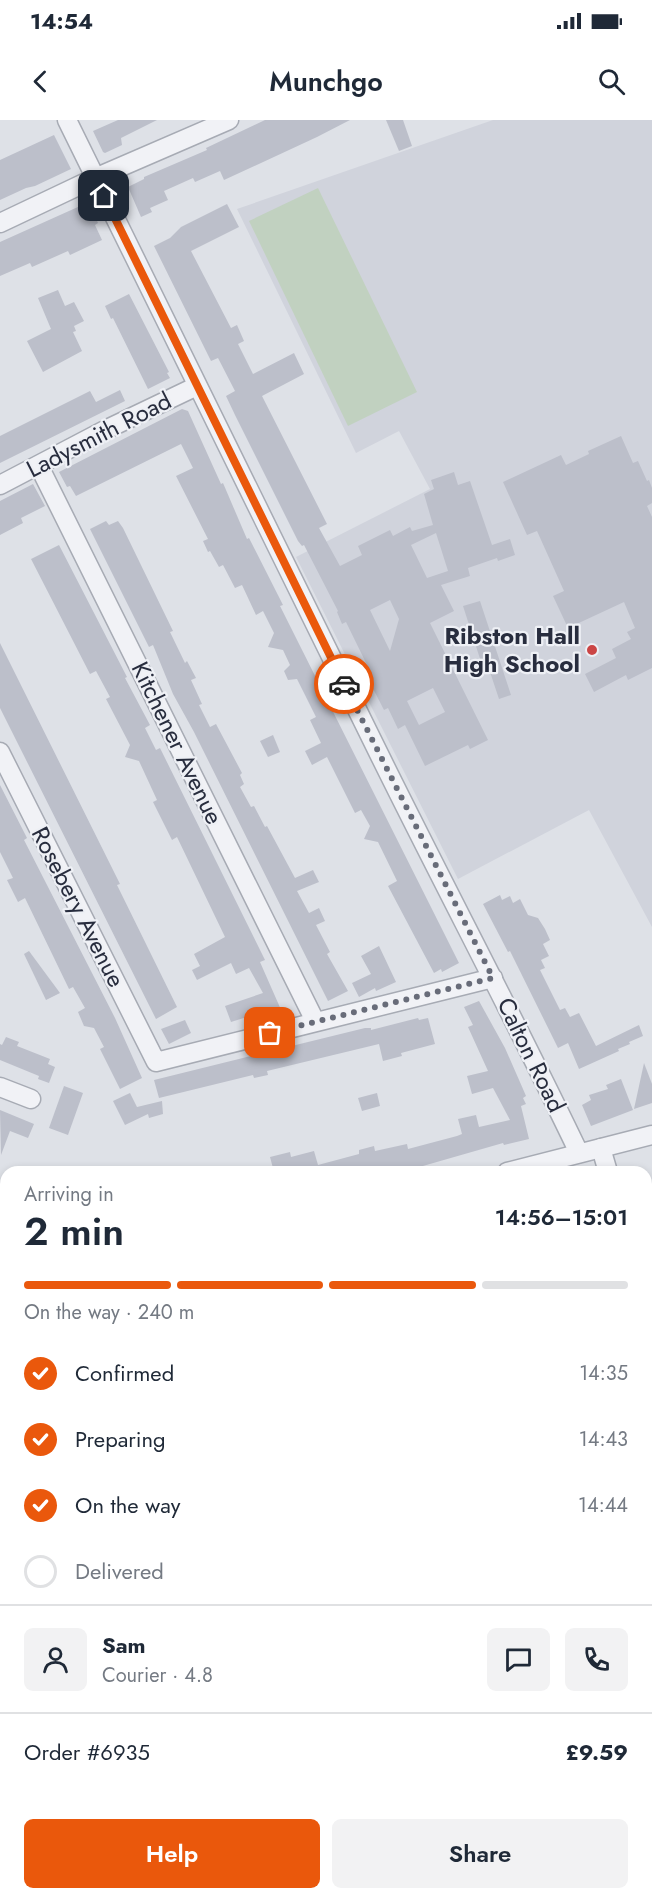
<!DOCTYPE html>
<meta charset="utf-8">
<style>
body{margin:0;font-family:Jost,sans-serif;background:#f2f2f3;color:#1f2937;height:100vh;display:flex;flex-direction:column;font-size:22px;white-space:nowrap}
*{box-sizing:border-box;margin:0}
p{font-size:20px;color:#747a83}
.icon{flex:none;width:33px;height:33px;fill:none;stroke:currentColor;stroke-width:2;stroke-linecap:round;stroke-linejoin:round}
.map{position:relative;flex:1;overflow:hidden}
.sheet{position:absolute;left:0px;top:1046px;width:652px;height:734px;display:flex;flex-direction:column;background:#fff;border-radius:18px 18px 0 0;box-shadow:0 3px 9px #0003}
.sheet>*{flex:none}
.pin{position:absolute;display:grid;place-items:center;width:51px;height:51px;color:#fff;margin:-26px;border-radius:12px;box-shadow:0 3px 9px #0006}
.courier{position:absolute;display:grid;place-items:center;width:60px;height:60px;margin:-30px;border:4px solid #ea580c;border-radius:50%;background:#fff;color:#222;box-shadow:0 2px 8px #0007}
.summary em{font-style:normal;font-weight:600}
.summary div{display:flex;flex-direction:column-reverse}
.summary{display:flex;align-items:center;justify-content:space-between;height:102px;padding:0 24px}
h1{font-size:39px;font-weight:600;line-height:45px}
.bar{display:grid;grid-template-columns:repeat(4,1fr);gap:9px 6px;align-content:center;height:72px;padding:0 24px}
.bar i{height:8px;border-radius:4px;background:#e0e1e3}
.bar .selected{background:#ea580c}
.bar p{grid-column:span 4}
.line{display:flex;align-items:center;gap:15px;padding:0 24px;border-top:2px solid #e0e1e3}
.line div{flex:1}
.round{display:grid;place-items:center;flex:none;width:63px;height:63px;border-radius:9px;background:#f2f2f3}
ol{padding:0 24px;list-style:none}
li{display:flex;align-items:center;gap:18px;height:66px}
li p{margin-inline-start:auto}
li .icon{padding:6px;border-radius:50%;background:#ea580c;color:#fff;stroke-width:4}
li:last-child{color:#747a83}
li i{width:33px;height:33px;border:3px solid #e0e1e3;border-radius:50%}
.primary-button{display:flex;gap:12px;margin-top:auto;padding:12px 24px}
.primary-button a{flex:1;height:69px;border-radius:9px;background:#ea580c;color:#fff;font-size:24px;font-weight:600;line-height:69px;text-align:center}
.primary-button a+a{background:#f2f2f3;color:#1f2937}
.status{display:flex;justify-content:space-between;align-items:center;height:42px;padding:0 30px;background:#fff;direction:ltr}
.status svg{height:16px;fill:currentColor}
header{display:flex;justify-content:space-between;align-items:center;height:78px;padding:0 24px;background:#fff;font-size:27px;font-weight:600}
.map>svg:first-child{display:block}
.built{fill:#d0d3dc}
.green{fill:#c1d1c0}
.building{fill:#bcbfca;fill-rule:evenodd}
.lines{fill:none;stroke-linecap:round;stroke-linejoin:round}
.minor-casing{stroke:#a7abb4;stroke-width:21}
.minor{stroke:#f1f2f6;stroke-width:18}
.done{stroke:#686c79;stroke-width:6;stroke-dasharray:0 10.8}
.route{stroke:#ea580c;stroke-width:8}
.poi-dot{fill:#cb4545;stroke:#eef0f5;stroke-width:2}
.labels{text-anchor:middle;stroke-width:4.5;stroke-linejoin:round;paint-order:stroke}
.street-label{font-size:24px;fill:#282d3e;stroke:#eef0f5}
.poi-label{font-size:24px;font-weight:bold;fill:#282d3e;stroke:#eef0f5;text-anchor:end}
</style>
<div class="status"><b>14:54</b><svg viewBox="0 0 49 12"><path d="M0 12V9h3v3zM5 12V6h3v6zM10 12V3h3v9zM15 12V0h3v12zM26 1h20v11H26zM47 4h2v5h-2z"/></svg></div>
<header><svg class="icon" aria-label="back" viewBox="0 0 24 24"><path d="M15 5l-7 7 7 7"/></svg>Munchgo<svg class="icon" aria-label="search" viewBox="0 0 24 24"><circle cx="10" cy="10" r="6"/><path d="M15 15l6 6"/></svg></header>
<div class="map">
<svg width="652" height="1778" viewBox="0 0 652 1778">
<rect width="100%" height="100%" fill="#dee1e7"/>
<!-- built -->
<polygon class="built" points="493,0 652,0 652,807 589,690 458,759 296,437 430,369 399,311 356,333 237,89"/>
<!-- green -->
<g class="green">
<polygon points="318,68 417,272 348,306 249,101"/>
<polygon points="6,1190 6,1773 212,1773 207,1778 0,1778 0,1192"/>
<polygon points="652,1233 652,1592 646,1583 646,1235"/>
</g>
<!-- building -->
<g class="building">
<polygon points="118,0 157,0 121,18 122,25 105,33 103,32 93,11"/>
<polygon points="265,0 350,0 317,17 224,60 220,51 195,62 193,58 164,71 168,80 150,88 152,92 141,97 128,67 144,59 144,57 207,30 206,28"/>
<polygon points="386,0 403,0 412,26 399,31"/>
<polygon points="54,15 71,49 35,66 26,68 0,80 0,40"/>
<polygon points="89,82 98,103 95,105 102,120 70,135 68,131 32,147 30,143 0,156 0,122"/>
<path d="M227,84L239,107L191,131L231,208L237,205L244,221L238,224L253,254L294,233L304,254L262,276L327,404L319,408L340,446L362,435L358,426L390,410L393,416L410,407L412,411L433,405L424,374L434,369L431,360L454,352L458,365L470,361L492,425L510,419L515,435L498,441L497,438L468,448L470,456L441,465L454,491L430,503L488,620L470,629L468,625L425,646L405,605L398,609L388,588L384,590L362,547L367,545L346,502L342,504L337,492L338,491L304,425L302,426L298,421L235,295L226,276L235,271L218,238L211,241L154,126L170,118L181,107ZM436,413L448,451L427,458L411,425ZM390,480L399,499L390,531L370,490ZM433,568L445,592L419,605L407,581Z"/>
<polygon points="58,170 65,186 74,182 84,201 74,206 76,211 73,212 82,231 43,252 27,221 51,209 38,178"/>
<polygon points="129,174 169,252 167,253 170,258 148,269 113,198 111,199 105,186"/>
<polygon points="120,270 125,281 0,343 0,316 90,271 96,282"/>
<polygon points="182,289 188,291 221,364 223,363 247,419 249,418 283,485 280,486 459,843 442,852 441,849 434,853 388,766 397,761 378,722 364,719 370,706 361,690 355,693 327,637 312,645 305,631 321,623 310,600 316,597 297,559 288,560 284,551 290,545 283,530 268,527 274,513 263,491 256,495 242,465 235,468 223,445 219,447 210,431 208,432 203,421 208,419 176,356 193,348 181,324 76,376 70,366 67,367 59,352"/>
<polygon points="621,316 633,343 638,341 647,361 649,360 652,368 652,383 647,386 652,397 652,548 628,560 626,555 594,572 585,554 616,538 612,529 631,519 627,512 635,508 624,482 568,508 553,476 564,471 537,411 527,415 503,362 561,335 566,345 589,334 588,331"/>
<polygon points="33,364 45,386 21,398 23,403 0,415 0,381"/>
<polygon points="106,401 109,405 118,401 123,408 173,511 170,512 185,543 187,541 196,558 191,560 202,584 199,585 210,607 216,604 242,653 240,655 244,664 240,667 251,687 254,686 265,707 267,706 295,758 313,750 319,762 297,771 309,793 319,788 325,801 316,805 330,832 327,834 348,871 328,881 194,612 173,574 153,525 149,527 90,409"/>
<polygon points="59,425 127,557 125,558 150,605 145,608 156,630 160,628 265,840 260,842 282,892 275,896 272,889 231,902 225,886 263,873 249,848 236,854 231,843 197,860 192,850 200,846 194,834 225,817 177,717 172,720 153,682 157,680 139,641 125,637 130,625 106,579 110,577 96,551 90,554 31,439"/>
<polygon points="480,481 511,575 499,579 488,546 483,548 463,486"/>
<polygon points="0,523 120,764 117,765 177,887 156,899 0,588"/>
<polygon points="273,615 280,632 268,637 260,621"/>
<polygon points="0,665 27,718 24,720 115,898 142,958 120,969 100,929 104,927 94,908 84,906 78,892 85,888 73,867 69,869 25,778 18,782 7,760 13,758 0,732"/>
<polygon points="500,775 502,780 510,776 513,783 520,779 528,795 538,798 545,809 550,820 543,824 549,836 541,840 545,848 540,850 560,890 565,888 570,897 579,893 596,926 639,905 643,916 629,922 630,924 618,929 619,931 579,949 568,923 558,928 510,831 508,832 483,784"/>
<polygon points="379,826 396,862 376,871 375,868 359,877 352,863 371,854 361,836"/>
<polygon points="29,831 60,873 46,880 24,834"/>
<polygon points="479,881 505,928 523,969 526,976 523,978 526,984 521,986 529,1019 504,1025 503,1023 402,1052 274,1052 270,1037 290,1032 291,1037 314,1031 318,1045 359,1034 359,1030 374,1026 375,1031 407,1024 408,1029 457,1016 462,1014 458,999 476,995 479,1007 510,1000 493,968 472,974 467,956 488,951 468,907 473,905 464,887"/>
<polygon points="418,898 419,900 428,898 435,924 401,933 402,936 383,941 379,924 267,951 268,955 254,958 253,955 159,978 154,960 365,908 371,908 371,910"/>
<polygon points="185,900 191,913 169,924 161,909"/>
<polygon points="6,917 19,922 17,926 50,939 48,944 55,947 49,963 38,959 39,956 0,940 0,924 2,925"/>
<polygon points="644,943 652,964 652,983 634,989"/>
<polygon points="621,959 633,990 591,1006 582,985 591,980 589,975 608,969 606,965"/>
<polygon points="64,966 83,973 68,1015 49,1008"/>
<polygon points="130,973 137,987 162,981 163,994 149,998 148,994 125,1005 113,981"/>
<polygon points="377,973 380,986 362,991 358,978"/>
<polygon points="0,990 34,1004 28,1018 10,1011 1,1035"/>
</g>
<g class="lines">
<!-- minor casing -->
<g class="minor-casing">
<g id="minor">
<path d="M67,0C171,212 274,424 379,634C445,768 515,899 579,1033"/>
<polyline points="0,103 95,58 229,0"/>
<polyline points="39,346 315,901"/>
<polyline points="0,365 105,310 197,266"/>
<polyline points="0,632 156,942 493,858"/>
<polyline points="0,967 31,979"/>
<polyline points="601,1028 608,1052"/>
<polyline points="507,1052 652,1015"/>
<polyline points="0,1177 6,1175"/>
<polyline points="646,1583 652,1592"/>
<polyline points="532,1773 535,1778"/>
<polyline points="310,1778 315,1773"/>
</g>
</g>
<!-- minor -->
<use href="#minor" class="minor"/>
</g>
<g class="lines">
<!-- done -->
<polyline class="done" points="270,913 493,858 344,564"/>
<!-- route -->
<polyline class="route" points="104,76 344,564"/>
</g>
<!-- markers -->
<circle class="poi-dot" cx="592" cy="530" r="6"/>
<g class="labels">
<!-- street labels -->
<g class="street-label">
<text transform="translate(99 315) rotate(-27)" y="8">Ladysmith Road</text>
<text transform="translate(177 623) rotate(64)" y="8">Kitchener Avenue</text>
<text transform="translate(78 787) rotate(63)" y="8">Rosebery Avenue</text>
<text transform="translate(531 935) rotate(64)" y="8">Calton Road</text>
</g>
<!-- poi labels -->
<g class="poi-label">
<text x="580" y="524">Ribston Hall<tspan x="580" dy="28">High School</tspan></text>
</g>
</g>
</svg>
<div class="pin" style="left:270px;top:913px;background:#ea580c"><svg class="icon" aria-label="bag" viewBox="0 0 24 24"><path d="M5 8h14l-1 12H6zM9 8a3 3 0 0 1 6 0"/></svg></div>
<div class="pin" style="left:104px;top:76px;background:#1f2937"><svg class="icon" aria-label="home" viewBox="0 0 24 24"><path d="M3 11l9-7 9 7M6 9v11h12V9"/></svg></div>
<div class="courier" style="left:344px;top:564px"><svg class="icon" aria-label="car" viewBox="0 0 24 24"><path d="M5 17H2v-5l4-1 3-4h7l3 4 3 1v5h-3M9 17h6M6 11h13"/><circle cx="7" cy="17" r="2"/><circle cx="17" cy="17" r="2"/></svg></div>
<section class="sheet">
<div class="summary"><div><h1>2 min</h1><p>Arriving in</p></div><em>14:56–15:01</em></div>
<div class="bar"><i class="selected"></i><i class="selected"></i><i class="selected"></i><i></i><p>On the way · 240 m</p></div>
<ol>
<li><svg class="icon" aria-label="check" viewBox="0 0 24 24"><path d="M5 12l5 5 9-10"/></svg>Confirmed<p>14:35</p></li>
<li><svg class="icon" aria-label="check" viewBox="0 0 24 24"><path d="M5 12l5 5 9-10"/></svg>Preparing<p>14:43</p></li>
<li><svg class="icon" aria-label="check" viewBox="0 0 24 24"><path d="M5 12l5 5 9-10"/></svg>On the way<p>14:44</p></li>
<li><i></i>Delivered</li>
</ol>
<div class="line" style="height:108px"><a class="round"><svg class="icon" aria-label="person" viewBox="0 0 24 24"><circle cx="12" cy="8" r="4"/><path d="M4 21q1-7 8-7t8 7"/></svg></a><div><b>Sam</b><p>Courier · 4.8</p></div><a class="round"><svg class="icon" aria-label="chat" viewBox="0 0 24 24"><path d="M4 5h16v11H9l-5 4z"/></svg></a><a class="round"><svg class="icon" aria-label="phone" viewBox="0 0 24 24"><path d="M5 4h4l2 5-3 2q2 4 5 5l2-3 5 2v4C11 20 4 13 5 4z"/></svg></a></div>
<div class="line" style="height:78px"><div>Order #6935</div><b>£9.59</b></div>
<div class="primary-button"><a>Help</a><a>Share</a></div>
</section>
</div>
